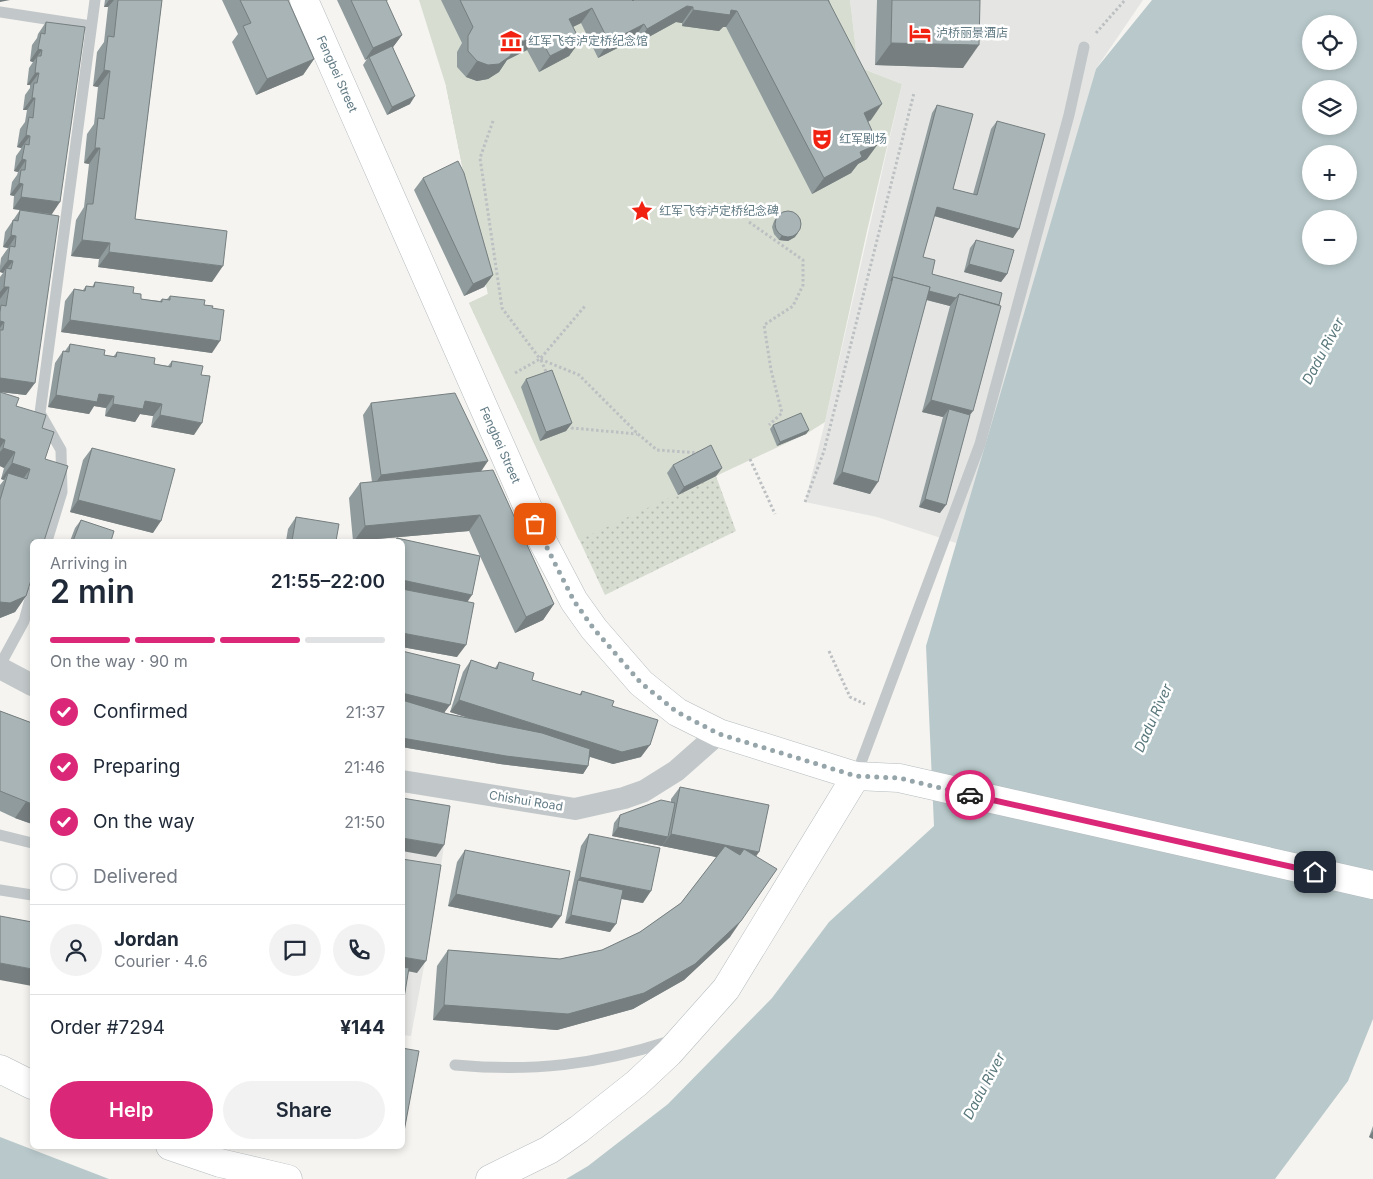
<!DOCTYPE html>
<meta charset="utf-8">
<style>
body{margin:0;font-family:Inter,"Noto Sans SC",sans-serif;background:#f2f2f3;color:#1f2937;height:100vh;display:flex;flex-direction:column;font-size:19px;white-space:nowrap}
*{box-sizing:border-box;margin:0}
p{font-size:16px;color:#747a83}
.icon{flex:none;width:28px;height:28px;fill:none;stroke:currentColor;stroke-width:2;stroke-linecap:round;stroke-linejoin:round}
.map{position:relative;flex:1;overflow:hidden}
.sheet{position:absolute;left:30px;top:539px;width:375px;height:610px;display:flex;flex-direction:column;background:#fff;border-radius:8px;box-shadow:0 2px 8px #0003}
.sheet>*{flex:none}
.fabs{position:absolute;left:1302px;top:15px;display:grid;gap:10px}
.fabs a{display:grid;place-items:center;width:55px;height:55px;border-radius:50%;background:#fff;box-shadow:0 2px 8px #0003;font-size:25px}
.pin{position:absolute;display:grid;place-items:center;width:42px;height:42px;color:#fff;margin:-21px;border-radius:10px;box-shadow:0 2px 8px #0006}
.courier{position:absolute;display:grid;place-items:center;width:50px;height:50px;margin:-25px;border:4px solid #db2777;border-radius:50%;background:#fff;color:#222;box-shadow:0 1px 6px #0007}
.head em{font-style:normal;font-weight:600}
.head div{display:flex;flex-direction:column-reverse}
.head{display:flex;align-items:center;justify-content:space-between;height:85px;padding:0 20px}
h1{font-size:32px;font-weight:600;line-height:38px}
.bar{display:grid;grid-template-columns:repeat(4,1fr);gap:8px 5px;align-content:center;height:60px;padding:0 20px}
.bar i{height:6px;border-radius:4px;background:#e0e1e3}
.bar .selected{background:#db2777}
.bar p{grid-column:span 4}
.line{display:flex;align-items:center;gap:12px;padding:0 20px;border-top:1px solid #e0e1e3}
.line div{flex:1}
.round{display:grid;place-items:center;flex:none;width:52px;height:52px;border-radius:26px;background:#f2f2f3}
ol{padding:0 20px;list-style:none}
li{display:flex;align-items:center;gap:15px;height:55px}
li p{margin-inline-start:auto}
li .icon{padding:5px;border-radius:50%;background:#db2777;color:#fff;stroke-width:4}
li:last-child{color:#747a83}
li i{width:28px;height:28px;border:2px solid #e0e1e3;border-radius:50%}
.action{display:flex;gap:10px;margin-top:auto;padding:10px 20px}
.action a{flex:1;height:58px;border-radius:30px;background:#db2777;color:#fff;font-size:20px;font-weight:600;line-height:58px;text-align:center}
.action a+a{background:#f2f2f3;color:#1f2937}
.map>svg:first-child{display:block}
.built{fill:#e5e6e4}
.grass{fill:url(#grass-dots)}
.green{fill:#d7ddd1}
.water{fill:#b9c9cb;fill-rule:evenodd}
.lines{fill:none;stroke-linecap:round;stroke-linejoin:round}
.secondary-casing{stroke:#b4bbbe;stroke-width:29}
.path{stroke:#bdc0c2;stroke-width:3;stroke-dasharray:2.5 2.5;stroke-linecap:butt}
.lane{stroke:#c2c7c9;stroke-width:11}
.street{stroke:#c2c7c9;stroke-width:22}
.secondary{stroke:#fff;stroke-width:28}
.wall{fill:#909b9d}
.shaded-wall{fill:#767e7f}
.building{fill:#a8b4b6;stroke:#767e7f}
.done{stroke:#95a5aa;stroke-width:5;stroke-dasharray:0 9}
.route{stroke:#db2777;stroke-width:6}
.labels{text-anchor:middle;stroke-width:5;stroke-linejoin:round;paint-order:stroke}
.poi-label{font-size:12px;fill:#617a84;stroke:#fff;text-anchor:start}
.street-label{font-size:12px;fill:#617a84;stroke:#fff}
.water-label{font-size:14px;font-style:italic;fill:#58777b;stroke:#fff}
</style>
<div class="map">
<svg width="1373" height="1179" viewBox="0 0 1373 1179">
<defs>
<pattern id="grass-dots" width="8" height="8" patternUnits="userSpaceOnUse" patternTransform="scale(1.25)"><rect width="8" height="8" fill="#d7ddd1"/><path d="M2 2h.1M6 6h.1" fill="none" stroke="#b2b8af" stroke-width="1.8" stroke-linecap="round"/></pattern>
</defs>
<rect width="100%" height="100%" fill="#f5f4f0"/>
<!-- built -->
<g class="built">
<polygon points="850,0 1143,0 1096,69 959,544 877,517 805,502 825,422 902,84 858,67"/>
<polygon points="402,798 450,805 434,913 411,1036 402,1035"/>
</g>
<!-- grass -->
<polygon class="grass" points="446,86 716,476 736,531 605,595 469,303 488,294"/>
<!-- green -->
<polygon class="green" points="419,0 850,0 858,67 902,84 867,231 825,422 806,434 579,540 469,303 488,294 446,86"/>
<!-- water -->
<g class="water">
<path d="M1152,0H1373V1019L1348,1081L1275,1179H566L588,1166L668,1104L772,998L829,922L934,826L926,646L1096,69ZM1311,24H1349V61H1311ZM1311,89H1349V126H1311ZM1311,154H1349V191H1311ZM1311,219H1349V256H1311Z"/>
<polygon points="0,1137 109,1179 0,1179"/>
</g>
<g class="lines">
<!-- secondary casing -->
<g class="secondary-casing">
<g id="secondary">
<polyline points="304,0 543,542 574,601 594,629 641,683 677,712 719,733 856,776 899,778 1373,885"/>
<polyline points="0,1069 32,1085"/>
<polyline points="170,1146 220,1163 288,1179"/>
<polyline points="490,1179 549,1150 579,1129 637,1083 669,1053 726,989 856,776"/>
</g>
</g>
<!-- path -->
<g class="path">
<polyline points="1096,33 1125,0"/>
<polyline points="493,121 480,158 502,308 540,359 579,375 638,434 657,450 700,453"/>
<polyline points="749,222 803,260 803,285 793,306 764,325 771,370 782,413 769,425"/>
<polyline points="541,360 547,374"/>
<polyline points="515,373 540,359 585,306"/>
<polyline points="569,423 572,428 637,434"/>
<polyline points="750,459 775,514"/>
<polyline points="805,502 824,451 914,93"/>
<polyline points="829,651 850,697 865,704"/>
</g>
<!-- lane -->
<g class="lane">
<polyline points="0,12 91,26"/>
<polyline points="47,541 62,492 61,450 40,413 95,0"/>
<polyline points="0,665 24,621 32,592"/>
<polyline points="856,776 980,444 1069,115 1084,47"/>
<polyline points="0,835 32,843"/>
<polyline points="0,890 32,895"/>
<path d="M455,1065C532,1072 596,1065 670,1041"/>
</g>
<!-- street -->
<g class="street">
<polyline points="0,668 32,685"/>
<polyline points="402,781 575,809 624,798 644,791 676,771 719,733"/>
</g>
<!-- secondary -->
<use href="#secondary" class="secondary"/>
</g>
<!-- wall -->
<g class="wall">
<polygon points="105,0 162,0 135,219 212,282 98,267 99,259 71,256 76,220 84,207 89,164 84,163 87,134 94,124 98,87 93,86 97,52 104,42 108,7 104,7"/>
<polygon points="222,0 288,0 314,59 303,75 256,95 232,42 238,34"/>
<polygon points="337,0 388,0 386,2 402,35 393,47 410,104 387,115 363,65 367,59 365,60"/>
<polygon points="441,0 632,0 633,1 634,0 829,0 871,120 868,122 867,159 858,164 851,173 812,194 726,27 723,27 719,31 682,26 682,23 676,22 636,44 633,40 598,58 581,23 573,27 580,41 569,56 539,72 527,50 507,60 499,72 488,79 477,81 466,77 457,67 457,52 462,43"/>
<polygon points="877,0 980,0 963,68 875,65"/>
<polygon points="46,22 52,214 26,395 0,392 0,277 3,273 0,272 0,266 1,258 8,248 3,247 5,232 20,210 13,209 14,196 10,195 12,182 17,175 18,172 14,171 16,156 21,149 21,148 17,147 20,129 25,122 27,110 23,110 25,95 30,88 30,85 27,85 29,68 33,62 30,61 32,45 37,38 38,34"/>
<polygon points="937,105 953,189 973,194 991,129 997,121 1013,238 934,216 923,257 932,274 1002,293 970,415 940,513 919,507 943,417 922,412 950,306 926,300 870,494 833,484 932,113"/>
<polygon points="423,178 493,275 484,287 464,296 414,190"/>
<polygon points="777,217 795,237 788,241 779,240 774,234 772,227 774,221"/>
<polygon points="976,240 1007,274 1001,282 964,272 970,248"/>
<polygon points="95,282 133,293 141,299 160,301 162,299 167,299 170,296 204,305 212,308 212,353 61,332 65,301 74,289 83,290 86,286 92,287"/>
<polygon points="70,344 104,355 113,357 117,352 154,364 168,366 172,361 194,435 151,427 153,416 140,414 135,422 105,416 106,408 94,406 89,414 48,407 55,363 63,351 65,351"/>
<polygon points="526,379 572,423 566,431 540,441 521,387"/>
<polygon points="0,392 42,428 45,459 26,596 15,612 0,618 0,485 4,480 1,479 4,468 0,466"/>
<polygon points="371,403 481,471 554,604 543,620 515,633 480,556 467,602 457,657 402,647 402,541 395,541 397,538 480,556 469,531 353,541 349,498 360,483 372,482 363,415"/>
<polygon points="773,425 809,430 806,434 777,446 770,429"/>
<polygon points="92,448 153,533 70,512 83,460"/>
<polygon points="673,465 722,468 716,476 678,495 667,473"/>
<polygon points="296,517 336,541 286,541 288,529"/>
<polygon points="81,520 111,541 70,541 75,528"/>
<polygon points="402,651 445,713 469,718 450,712 463,672 471,660 495,668 499,662 532,680 579,695 582,691 612,706 641,757 613,764 590,757 588,766 583,774 500,764 402,747"/>
<polygon points="0,711 32,723 32,824 15,818 0,811"/>
<polygon points="680,787 756,856 730,937 684,980 633,1009 557,1030 433,1020 437,966 448,950 560,959 602,950 640,932 681,903 717,857 612,836 614,823 620,815 671,802 671,799"/>
<polygon points="589,834 643,903 621,899 610,932 565,923 581,846"/>
<polygon points="465,850 552,928 448,906 457,862"/>
<polygon points="1373,1126 1373,1139 1369,1137"/>
</g>
<!-- shaded-wall -->
<g class="shaded-wall">
<polygon points="0,0 10,0 0,2"/>
<polygon points="109,0 114,0 108,7 104,7"/>
<polygon points="687,6 693,7 682,23 676,22 636,44 647,29"/>
<polygon points="592,8 581,23 558,34 569,19"/>
<polygon points="693,10 731,10 737,11 726,27 723,27 719,31 682,26"/>
<polygon points="644,24 633,40 598,58 609,42"/>
<polygon points="538,34 527,50 507,60 499,72 488,79 477,81 466,77 477,61 516,45"/>
<polygon points="402,35 393,47 369,58 369,57 367,59 365,60 373,48"/>
<polygon points="580,41 569,56 539,72 550,56"/>
<polygon points="891,43 979,45 963,68 875,65"/>
<polygon points="38,49 42,50 33,62 30,61"/>
<polygon points="314,59 303,75 256,95 267,79"/>
<polygon points="104,70 110,71 98,87 93,86"/>
<polygon points="35,73 39,73 30,85 27,85"/>
<polygon points="415,96 410,104 387,115 392,107"/>
<polygon points="32,98 35,98 27,110 23,110"/>
<polygon points="882,104 871,120 853,129 864,113"/>
<polygon points="26,135 30,136 21,148 17,147"/>
<polygon points="878,144 867,159 858,164 851,173 812,194 824,178 860,152"/>
<polygon points="95,148 100,148 89,164 84,163"/>
<polygon points="22,159 26,160 18,172 14,171"/>
<polygon points="19,183 23,184 14,196 10,195"/>
<polygon points="21,197 60,202 52,214 13,209"/>
<polygon points="937,207 1019,229 1013,238 931,215"/>
<polygon points="798,233 795,237 788,241 779,240 782,235"/>
<polygon points="11,235 16,236 8,248 3,247"/>
<polygon points="82,240 110,243 99,259 71,256"/>
<polygon points="109,252 223,266 212,282 98,267"/>
<polygon points="8,260 13,261 6,270 6,268 3,273 0,272 0,271"/>
<polygon points="969,264 1007,274 1001,282 964,272"/>
<polygon points="493,275 484,287 464,296 473,284"/>
<polygon points="892,281 956,298 950,306 890,290"/>
<polygon points="4,287 9,287 0,299 0,292"/>
<polygon points="70,320 220,341 212,353 61,332"/>
<polygon points="0,321 4,322 0,328"/>
<polygon points="0,378 35,383 26,395 0,392"/>
<polygon points="99,394 114,396 106,408 94,406 89,414 48,407 56,395"/>
<polygon points="931,400 973,411 964,423 949,409 943,417 922,412"/>
<polygon points="145,401 162,404 153,416 140,414 135,422 105,416 113,404"/>
<polygon points="160,415 202,423 194,435 151,427"/>
<polygon points="572,423 566,431 540,441 546,432"/>
<polygon points="809,430 806,434 777,446 780,442"/>
<polygon points="0,438 5,440 0,448"/>
<polygon points="3,448 15,452 4,468 0,466 0,452"/>
<polygon points="488,461 480,473 373,487 381,475"/>
<polygon points="12,463 30,469 19,485 8,473 4,480 1,479"/>
<polygon points="722,468 716,476 678,495 684,487"/>
<polygon points="842,472 878,482 870,494 833,484"/>
<polygon points="925,499 946,505 940,513 919,507"/>
<polygon points="78,500 161,521 153,533 70,512"/>
<polygon points="480,515 469,531 354,541 365,526"/>
<polygon points="402,580 472,595 464,607 402,594"/>
<polygon points="26,596 15,612 0,618 0,602"/>
<polygon points="554,604 543,620 515,633 526,617"/>
<polygon points="402,633 466,645 457,657 402,647"/>
<polygon points="402,693 450,705 444,713 402,703"/>
<polygon points="459,700 650,745 641,757 613,764 450,712"/>
<polygon points="402,738 588,766 583,774 500,764 402,747"/>
<polygon points="26,802 32,804 32,824 15,818"/>
<polygon points="618,827 668,837 662,846 612,836"/>
<polygon points="671,834 759,852 751,864 744,849 735,861 662,846"/>
<polygon points="402,838 444,845 436,857 402,851"/>
<polygon points="580,877 651,891 643,903 576,890 578,880"/>
<polygon points="456,894 561,916 552,928 448,906"/>
<polygon points="571,915 616,924 610,932 565,923"/>
<polygon points="741,921 730,937 684,980 633,1009 557,1030 433,1020 444,1005"/>
<polygon points="402,957 426,961 417,973 402,970"/>
<polygon points="0,963 32,969 32,986 0,980"/>
<polygon points="1373,1131 1373,1139 1369,1137"/>
<polygon points="382,1146 396,1146 394,1149"/>
</g>
<!-- building -->
<g class="building">
<polygon points="118,0 162,0 135,219 227,231 223,266 109,252 110,243 82,240 87,204 93,204 100,148 95,148 98,118 104,119 110,71 104,70 108,36 114,37"/>
<polygon points="240,0 288,0 314,59 267,79 243,26 251,23"/>
<polygon points="351,0 386,0 402,35 373,48"/>
<polygon points="460,0 632,0 633,1 634,0 828,0 882,104 864,113 878,144 860,152 862,157 824,178 737,11 731,10 730,15 693,10 693,7 687,6 647,29 644,24 609,42 592,8 569,19 580,41 550,56 538,34 516,45 510,56 499,64 488,65 477,61 468,51 468,36 473,27"/>
<polygon points="892,0 980,0 979,45 891,43"/>
<polygon points="46,22 85,27 60,202 21,197 23,184 19,183 21,170 25,170 26,160 22,159 25,144 29,145 30,136 26,135 29,117 33,118 35,98 32,98 34,83 37,83 39,73 35,73 37,56 41,56 42,50 38,49 41,33 45,34"/>
<polygon points="392,46 415,96 392,107 369,57"/>
<polygon points="937,105 973,114 953,189 977,195 997,121 1045,134 1019,229 937,207 923,257 935,260 932,274 1002,293 999,305 959,294 956,298 929,291 930,287 893,277 891,281"/>
<polygon points="458,161 464,173 493,275 473,284 423,178"/>
<polygon points="20,210 59,216 35,383 0,378 0,330 3,330 4,322 0,321 0,312 1,305 6,306 9,287 4,287 6,268 11,269 13,261 8,260 10,246 15,247 16,236 11,235 13,220 18,221"/>
<circle cx="788" cy="224" r="13"/>
<polygon points="976,240 1014,250 1007,274 969,264"/>
<polygon points="893,277 930,287 878,482 842,472"/>
<polygon points="95,282 134,287 133,293 141,294 141,299 162,302 162,299 170,300 170,296 205,300 204,305 213,306 212,308 224,310 220,341 70,320 74,289 85,291 86,286 94,287"/>
<polygon points="959,294 1001,306 973,411 931,400"/>
<polygon points="70,344 105,350 104,355 116,357 117,352 155,358 154,364 171,367 172,361 203,366 201,375 210,376 202,423 160,415 162,404 145,401 143,409 113,404 114,396 99,394 97,402 56,395 63,351 69,352"/>
<polygon points="552,370 572,423 546,432 526,379"/>
<polygon points="0,392 19,398 16,406 46,415 42,428 54,432 45,459 68,466 44,541 32,541 32,577 26,596 10,603 0,602 0,500 8,473 27,479 30,469 12,463 15,452 3,448 5,440 0,438"/>
<polygon points="455,393 488,461 381,475 371,403"/>
<polygon points="949,409 970,415 946,505 925,499"/>
<polygon points="801,413 809,430 780,442 773,425"/>
<polygon points="711,445 722,468 684,487 673,465"/>
<polygon points="92,448 175,469 161,521 78,500"/>
<polygon points="493,470 554,604 526,617 480,515 365,526 360,483"/>
<polygon points="296,517 339,524 336,541 292,541"/>
<polygon points="81,520 114,531 111,541 73,541"/>
<polygon points="397,538 480,556 472,595 402,580 402,541 396,541"/>
<polygon points="402,589 474,603 466,645 402,633"/>
<polygon points="402,651 460,665 450,705 402,693"/>
<polygon points="471,660 497,669 499,662 534,673 532,680 581,695 582,691 614,701 612,706 658,720 650,745 622,752 459,700"/>
<polygon points="402,700 448,714 542,733 590,749 588,766 506,756 402,738"/>
<polygon points="0,711 32,723 32,804 0,791"/>
<polygon points="680,787 769,805 759,852 671,834"/>
<polygon points="402,798 450,806 444,845 402,838"/>
<polygon points="661,800 675,803 668,837 618,827 620,815"/>
<polygon points="589,834 660,848 651,891 580,877"/>
<polygon points="725,846 740,855 744,849 777,869 741,921 695,964 644,993 568,1014 444,1005 448,950 560,959 602,950 640,932 681,903"/>
<polygon points="465,850 570,871 561,916 456,894"/>
<polygon points="402,859 441,865 426,961 402,957"/>
<polygon points="578,880 623,890 616,924 571,915"/>
<polygon points="0,916 32,922 32,969 0,963"/>
<polygon points="402,967 409,968 403,1004 402,1004"/>
<polygon points="402,1048 419,1051 403,1137 402,1137"/>
</g>
<g class="lines">
<!-- done -->
<polyline class="done" points="535,524 574,601 594,629 641,683 677,712 719,734 856,776 899,778 970,795"/>
<!-- route -->
<polyline class="route" points="970,795 1315,872"/>
</g>
<!-- icons -->
<defs>
<g id="hotel-bare" transform="scale(1.725)"><path d="M-6-4.5h1.5V1H6V5H4.5V3h-9V5H-6ZM-4 0a1.8 1.8 0 1 1 3.6 0ZM.5 0V-2.5h3Q6-2.5 6 0Z" fill="#f22213" stroke="#fff" stroke-width="2.5" paint-order="stroke"/></g>
<g id="museum-bare" transform="scale(1.725)"><path d="M0-6L6-3V-2H-6V-3ZM-5-1h2V3h-2ZM-1-1h2V3h-2ZM3-1h2V3H3ZM-6 4H6V6H-6Z" fill="#f22213" stroke="#fff" stroke-width="2.5" paint-order="stroke"/></g>
<g id="theatre-bare" transform="scale(1.725)"><path d="M-5-5.5Q0-4 5-5.5V0Q5 5 0 6Q-5 5-5 0ZM-3.3-2.5H-1v1.5H-3.3ZM1-2.5H3.3v1.5H1ZM-2.8 1Q0 5.5 2.8 1Z" fill="#f22213" stroke="#fff" stroke-width="2.5" paint-order="stroke"/></g>
<g id="sight-bare" transform="scale(1.725)"><path d="M0-6L1.8-2.2L6-1.7L2.9 1.2L3.7 5.4L0 3.3L-3.7 5.4L-2.9 1.2L-6-1.7L-1.8-2.2Z" fill="#f22213" stroke="#fff" stroke-width="2.5" paint-order="stroke"/></g>
</defs>
<g fill-rule="evenodd">
<use href="#hotel-bare" x="920" y="33"/>
<use href="#museum-bare" x="511" y="41"/>
<use href="#theatre-bare" x="822" y="139"/>
<use href="#sight-bare" x="642" y="211"/>
</g>
<g class="labels">
<!-- poi labels -->
<g class="poi-label">
<text x="936" y="37">泸桥丽景酒店</text>
<text x="528" y="45">红军飞夺泸定桥纪念馆</text>
<text x="839" y="143">红军剧场</text>
<text x="659" y="215">红军飞夺泸定桥纪念碑</text>
</g>
<!-- street labels -->
<g class="street-label">
<text transform="translate(337 74) rotate(66)" y="4">Fengbei Street</text>
<text transform="translate(500 445) rotate(66)" y="4">Fengbei Street</text>
<text transform="translate(526 801) rotate(9)" y="4">Chishui Road</text>
</g>
<!-- water labels -->
<g class="water-label">
<text transform="translate(1323 351) rotate(-62)" y="5">Dadu River</text>
<text transform="translate(1153 718) rotate(-66)" y="5">Dadu River</text>
<text transform="translate(984 1086) rotate(-62)" y="5">Dadu River</text>
</g>
</g>
</svg>
<div class="fabs">
<a><svg class="icon" aria-label="locate" viewBox="0 0 24 24"><circle cx="12" cy="12" r="6"/><path d="M12 2v4M12 18v4M2 12h4M18 12h4"/></svg></a>
<a><svg class="icon" aria-label="layers" viewBox="0 0 24 24"><path d="M12 4l9 5-9 5-9-5zM3 14l9 5 9-5"/></svg></a>
<a>+</a>
<a>−</a>
</div>
<div class="pin" style="left:535px;top:524px;background:#ea580c"><svg class="icon" aria-label="bag" viewBox="0 0 24 24"><path d="M5 8h14l-1 12H6zM9 8a3 3 0 0 1 6 0"/></svg></div>
<div class="pin" style="left:1315px;top:872px;background:#1f2937"><svg class="icon" aria-label="home" viewBox="0 0 24 24"><path d="M3 11l9-7 9 7M6 9v11h12V9"/></svg></div>
<div class="courier" style="left:970px;top:795px"><svg class="icon" aria-label="car" viewBox="0 0 24 24"><path d="M5 17H2v-5l4-1 3-4h7l3 4 3 1v5h-3M9 17h6M6 11h13"/><circle cx="7" cy="17" r="2"/><circle cx="17" cy="17" r="2"/></svg></div>
<section class="sheet">
<div class="head"><div><h1>2 min</h1><p>Arriving in</p></div><em>21:55–22:00</em></div>
<div class="bar"><i class="selected"></i><i class="selected"></i><i class="selected"></i><i></i><p>On the way · 90 m</p></div>
<ol>
<li><svg class="icon" aria-label="check" viewBox="0 0 24 24"><path d="M5 12l5 5 9-10"/></svg>Confirmed<p>21:37</p></li>
<li><svg class="icon" aria-label="check" viewBox="0 0 24 24"><path d="M5 12l5 5 9-10"/></svg>Preparing<p>21:46</p></li>
<li><svg class="icon" aria-label="check" viewBox="0 0 24 24"><path d="M5 12l5 5 9-10"/></svg>On the way<p>21:50</p></li>
<li><i></i>Delivered</li>
</ol>
<div class="line" style="height:90px"><a class="round"><svg class="icon" aria-label="person" viewBox="0 0 24 24"><circle cx="12" cy="8" r="4"/><path d="M4 21q1-7 8-7t8 7"/></svg></a><div><b>Jordan</b><p>Courier · 4.6</p></div><a class="round"><svg class="icon" aria-label="chat" viewBox="0 0 24 24"><path d="M4 5h16v11H9l-5 4z"/></svg></a><a class="round"><svg class="icon" aria-label="phone" viewBox="0 0 24 24"><path d="M5 4h4l2 5-3 2q2 4 5 5l2-3 5 2v4C11 20 4 13 5 4z"/></svg></a></div>
<div class="line" style="height:65px"><div>Order #7294</div><b>¥144</b></div>
<div class="action"><a>Help</a><a>Share</a></div>
</section>
</div>
